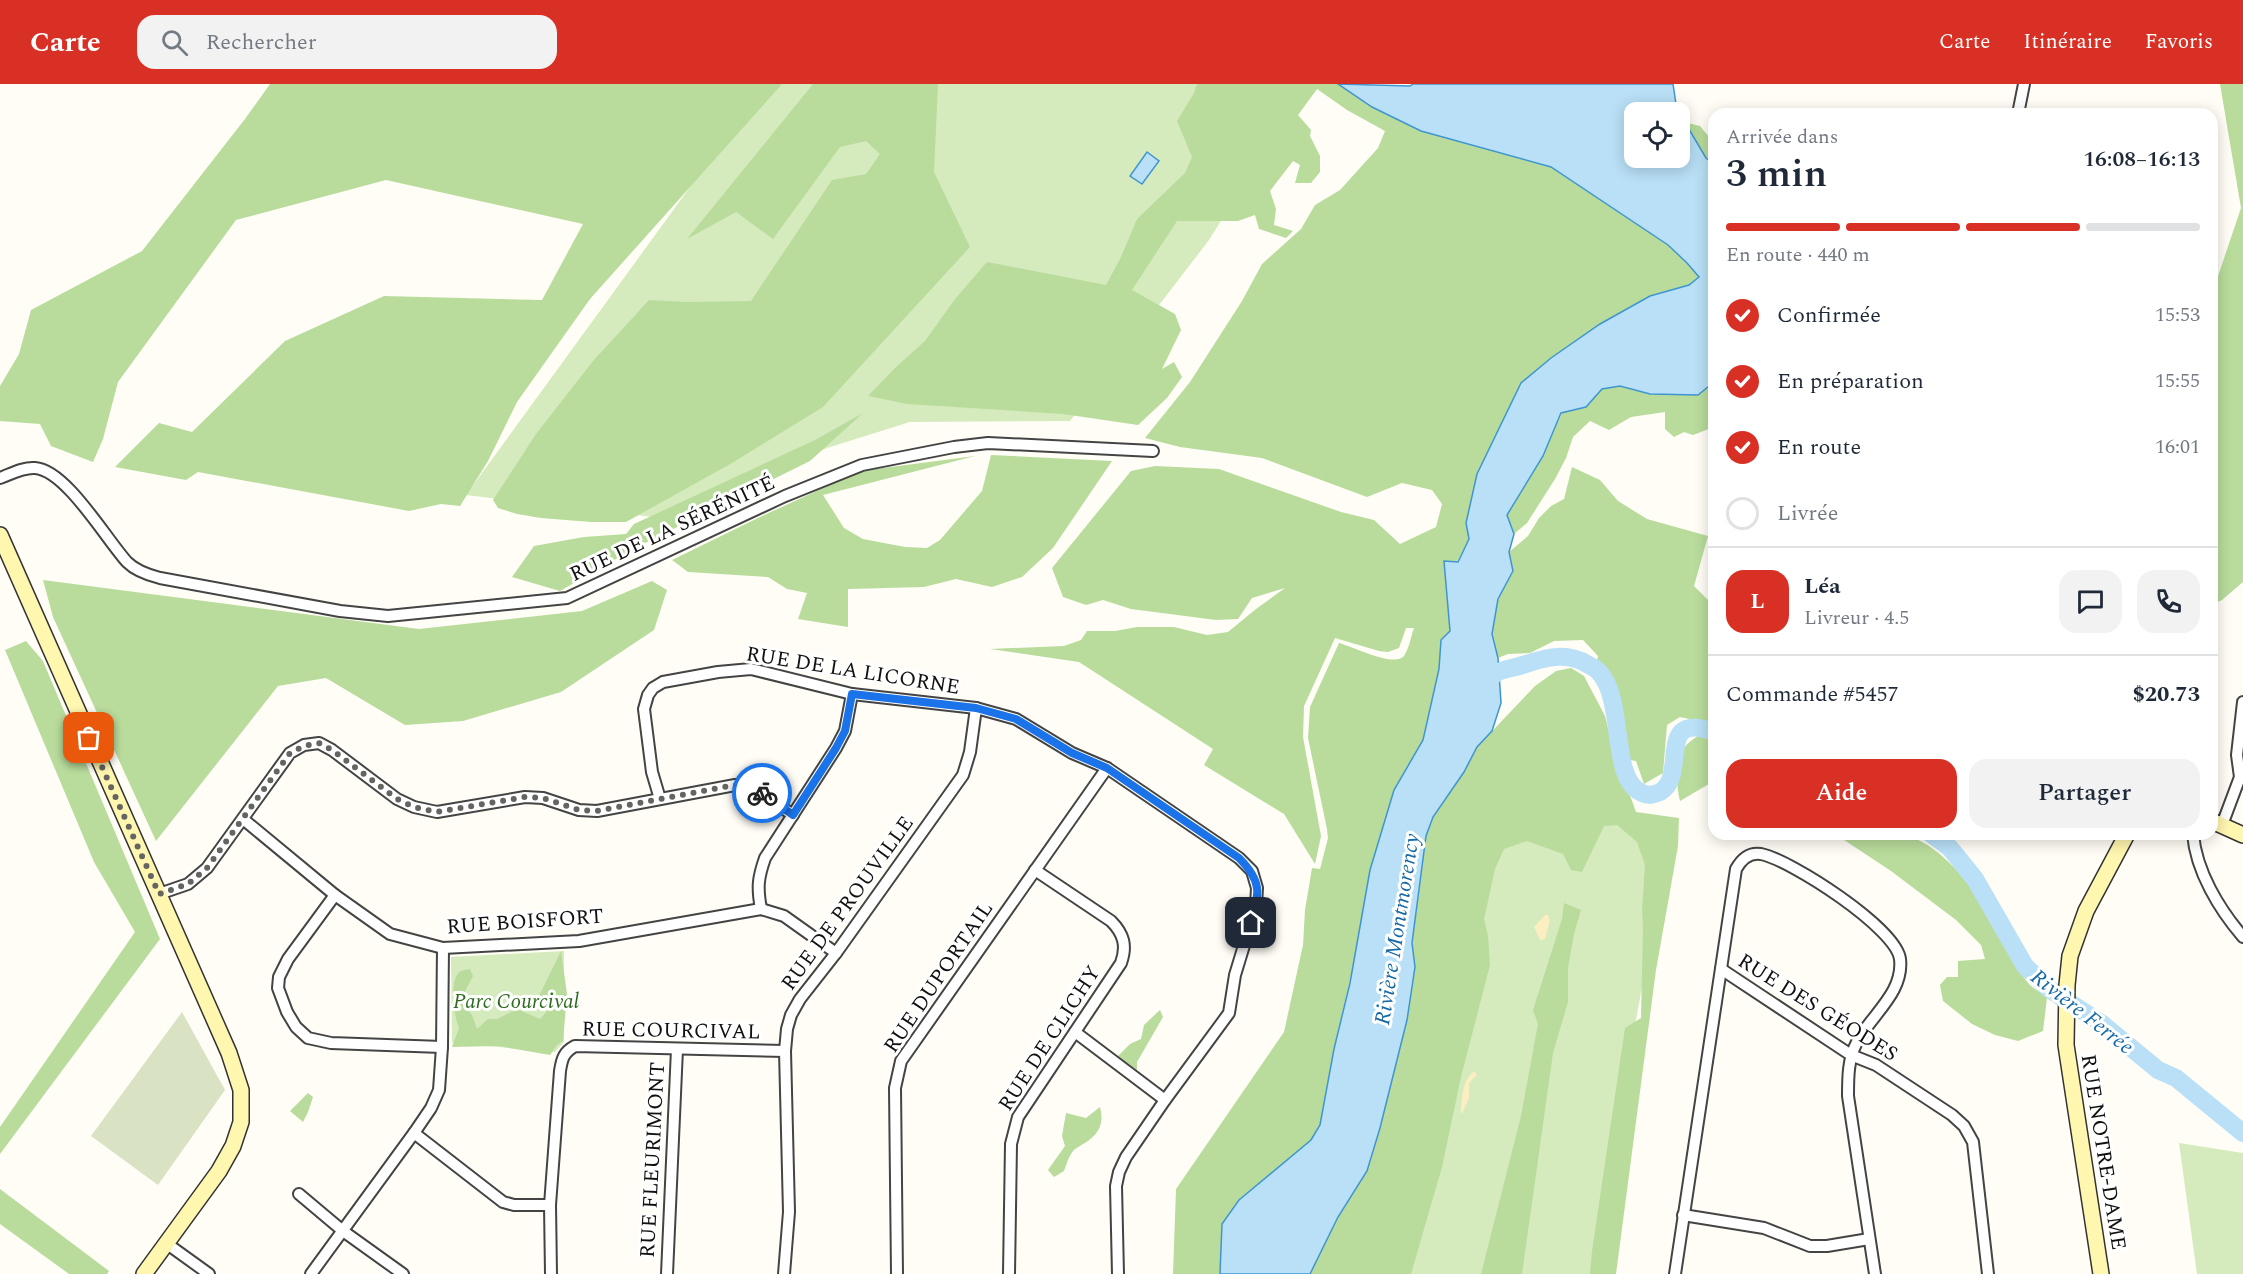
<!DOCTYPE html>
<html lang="fr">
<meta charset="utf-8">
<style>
body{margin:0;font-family:Spectral,serif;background:#f2f2f3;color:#1f2937;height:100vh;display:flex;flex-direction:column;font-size:22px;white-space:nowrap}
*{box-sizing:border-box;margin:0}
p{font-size:20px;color:#747a83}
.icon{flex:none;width:33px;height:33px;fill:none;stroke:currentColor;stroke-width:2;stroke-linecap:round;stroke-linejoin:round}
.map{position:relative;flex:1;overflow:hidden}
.drawer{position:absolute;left:1708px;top:24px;width:510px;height:732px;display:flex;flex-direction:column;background:#fff;border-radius:18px;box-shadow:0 3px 15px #0003}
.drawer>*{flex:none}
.controls{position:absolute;left:1624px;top:18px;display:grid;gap:12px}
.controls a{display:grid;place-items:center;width:66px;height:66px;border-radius:12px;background:#fff;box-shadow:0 3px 15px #0003;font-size:30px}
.pin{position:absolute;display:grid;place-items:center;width:51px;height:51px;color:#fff;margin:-26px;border-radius:12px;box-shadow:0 3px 9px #0006}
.courier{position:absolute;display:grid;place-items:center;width:60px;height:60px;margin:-30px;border:4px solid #1a73e8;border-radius:50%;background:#fff;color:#222;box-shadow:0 2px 8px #0007}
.headline em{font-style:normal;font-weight:600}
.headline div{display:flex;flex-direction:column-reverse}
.headline{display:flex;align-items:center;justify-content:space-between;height:102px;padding:0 18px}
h1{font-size:39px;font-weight:600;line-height:45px}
.bar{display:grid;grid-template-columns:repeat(4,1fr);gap:9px 6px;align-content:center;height:72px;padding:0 18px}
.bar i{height:8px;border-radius:4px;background:#e0e1e3}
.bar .on{background:#d93025}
.bar p{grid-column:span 4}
.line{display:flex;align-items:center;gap:15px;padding:0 18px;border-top:2px solid #e0e1e3}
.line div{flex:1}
.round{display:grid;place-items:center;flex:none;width:63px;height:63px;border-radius:18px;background:#f2f2f3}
ol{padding:0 18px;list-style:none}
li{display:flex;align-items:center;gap:18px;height:66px}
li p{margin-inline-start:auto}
li .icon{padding:6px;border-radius:50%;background:#d93025;color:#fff;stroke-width:4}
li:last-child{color:#747a83}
li i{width:33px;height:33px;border:3px solid #e0e1e3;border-radius:50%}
.button{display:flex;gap:12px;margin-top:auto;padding:12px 18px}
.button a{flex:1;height:69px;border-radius:18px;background:#d93025;color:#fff;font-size:24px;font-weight:600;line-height:69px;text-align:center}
.button a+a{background:#f2f2f3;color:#1f2937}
header{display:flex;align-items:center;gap:36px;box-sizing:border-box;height:84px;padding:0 30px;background:#d93025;color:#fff}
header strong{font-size:28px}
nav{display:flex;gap:33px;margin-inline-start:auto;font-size:21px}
.search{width:420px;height:54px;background:#f2f2f3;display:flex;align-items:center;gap:15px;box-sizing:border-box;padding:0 21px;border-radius:18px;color:#747a83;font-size:22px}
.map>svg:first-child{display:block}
.green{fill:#d5ebbd}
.forest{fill:#b9dc9c}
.sand{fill:#fbeec1}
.cemetery{fill:#d9e3c4}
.water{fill:#b9e0f7;stroke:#3f96cf;stroke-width:1.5}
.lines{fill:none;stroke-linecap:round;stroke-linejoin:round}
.river{stroke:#b9e0f7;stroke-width:18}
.street-casing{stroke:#444;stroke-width:14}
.secondary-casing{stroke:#333;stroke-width:18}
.street{stroke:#fff;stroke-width:10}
.secondary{stroke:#fff6b0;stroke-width:15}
.done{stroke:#646461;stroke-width:6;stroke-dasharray:0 10.8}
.route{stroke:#1a73e8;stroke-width:8}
.labels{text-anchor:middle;stroke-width:6;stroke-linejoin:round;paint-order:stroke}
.street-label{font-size:21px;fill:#111;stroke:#fff}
.park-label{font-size:21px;font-style:italic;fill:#2f6b1f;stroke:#fff}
.water-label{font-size:22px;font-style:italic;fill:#1768a6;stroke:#fff}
</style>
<header>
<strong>Carte</strong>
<div class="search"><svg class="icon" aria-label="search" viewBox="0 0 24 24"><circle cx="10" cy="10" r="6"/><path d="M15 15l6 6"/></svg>Rechercher</div>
<nav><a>Carte</a><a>Itinéraire</a><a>Favoris</a></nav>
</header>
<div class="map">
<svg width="2243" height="1190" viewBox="0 0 2243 1190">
<rect width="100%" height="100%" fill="#fffdf5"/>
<!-- green -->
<g class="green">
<polygon points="765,0 1321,0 1247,95 1209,156 1070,337 910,338 827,364 766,389 679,436 466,411"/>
<polygon points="1477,663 1625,745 1669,760 1606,1095 1601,1190 1310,1190"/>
<polygon points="564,867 564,958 555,968 452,959 451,873"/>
<polygon points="2179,1059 2243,1069 2243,1190 2197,1190"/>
</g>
<!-- forest -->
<g class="forest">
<polygon points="270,0 782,0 590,215 517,318 488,377 460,422 441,420 409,427 198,388 186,396 115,383 159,339 192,348 285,257 384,212 542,216 583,140 386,96 236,136 118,298 103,355 93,378 51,362 40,340 0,337 0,302 19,270 31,226 142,167 245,35"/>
<polygon points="813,0 938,0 934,88 970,163 823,323 732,379 626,438 591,438 541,434 517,430 498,424 493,416 536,350 593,277 649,216 686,218 751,217 832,96 866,90 880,70 866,57 840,63 773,155 736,128 687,155"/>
<path d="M1197,0H1338L1372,23L1421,47L1551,83L1668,161L1687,179L1699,194L1689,201L1650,212L1521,299L1466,439L1469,455L1457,478H1444L1450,547L1441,556L1439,585L1423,656L1394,706L1334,965L1320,1041L1311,1056L1286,1077L1222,1140L1220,1190H1173L1176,1105L1284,948L1303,861L1305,826L1312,784L1320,785L1328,754L1327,745L1308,654L1310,623L1339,559C1352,562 1394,584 1404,572C1409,565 1411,552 1414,544H1406L1399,564L1388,568L1379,567L1335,554L1304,622L1303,653L1321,752L1315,780L1284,730L1204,681L1213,665L1079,578L990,565L1064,562L1081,556L1087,547H1115L1137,543H1174L1207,551L1228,548L1256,525L1285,504L1252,514L1238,535L1216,536L1131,525L1103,516L1086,521L1063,513L1052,484L1131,387L1155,382L1219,385L1341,428L1374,436L1400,460L1436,443L1442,420L1432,406L1402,399L1367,413L1262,374L1180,363L1145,354L1190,298L1242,217L1262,180L1301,145L1315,121L1340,106L1378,64L1385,47L1347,26L1317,5L1298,31L1311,46L1310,52L1320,72V88L1311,99H1295L1300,81L1293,77L1270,107L1276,125L1274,141L1293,147L1286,154L1259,145L1255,131L1238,137H1177L1132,206L1175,230L1181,246L1162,285L1174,278L1182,293L1167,314L1138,341L1063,330L907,320L868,312L895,284L925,257L955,215L987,178L1106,201L1121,173L1137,135L1185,89L1192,73L1177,37L1194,9Z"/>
<polygon points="2220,0 2243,0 2243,498 2222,516 2213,520 2213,207 2241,124"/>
<path d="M1680,37L1700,42L1714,59V80C1697,69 1696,45 1680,37Z"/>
<polygon points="1714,298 1714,343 1693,351 1684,348 1674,353 1665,345 1665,328 1631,333 1609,346 1590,337 1573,353 1566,374 1555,395 1527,439 1514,450 1507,431 1543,372 1562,329 1586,323 1601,305 1620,302 1650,310 1698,311"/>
<polygon points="863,329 810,377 635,464 560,507 512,493 534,462 584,453 626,450 634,440 815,356"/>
<polygon points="991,371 1112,377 1053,464 1022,493 992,503 956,495 924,503 848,505 848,543 798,535 807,509 787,505 768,493 688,488 672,476 760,433 860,387 975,372 823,411 844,444 863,455 905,463 927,464 940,456 982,407"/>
<polygon points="1572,383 1600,396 1618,417 1647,435 1708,452 1694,502 1714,522 1714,644 1698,637 1680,633 1667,641 1663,689 1644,700 1636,677 1630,676 1622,635 1608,619 1594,591 1598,572 1583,556 1554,557 1530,569 1508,570 1498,574 1492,550 1498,515 1513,487 1509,468 1528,452 1539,434 1551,422 1564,415"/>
<polygon points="43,496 419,545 582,527 652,497 667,506 654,546 561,608 463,637 405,641 326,594 278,602 156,757 53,533"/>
<polygon points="26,557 43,577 160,855 0,1070 0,1043 135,848 94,778 5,566"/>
<polygon points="1571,584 1584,592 1605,632 1620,693 1631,714 1636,728 1679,734 1678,762 1656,886 1616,1190 1590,1190 1592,1167 1625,944 1641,934 1643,843 1642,826 1645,781 1637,758 1617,741 1604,742 1582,788 1571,786 1563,770 1527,757 1504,765 1495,785 1484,835 1488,852 1490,881 1461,993 1442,1083 1411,1190 1310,1190 1338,1133 1367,1087 1380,1044 1407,936 1415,883 1412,859 1417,814 1426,752 1433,733 1464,688 1477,663 1535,602 1556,587"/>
<path d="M1699,651L1714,655V697L1680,717C1676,701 1675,679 1684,664C1687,659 1694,655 1699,651Z"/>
<path d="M1835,750C1858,750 1882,749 1904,752C1942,757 1980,813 1997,844C2007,862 2015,884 2029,900C2034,905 2042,909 2047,914L2043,947L2018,957L1995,951L1972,940L1943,917L1940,901L1947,893H1958V877L1985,875L1981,861L1956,836L1891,787Z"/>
<polygon points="1564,819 1581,826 1574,850 1568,884 1568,918 1553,969 1522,1190 1481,1190 1521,1032 1538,940 1533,926 1562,835"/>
<path d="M561,867L567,910L563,957L557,961L550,971L498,962L452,963L459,944C454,933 450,902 457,891C460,886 465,886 470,885L473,892L460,917L472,931L477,945L488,935H497L517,925L540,935L550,924L553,914L551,911L543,918L537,916Z"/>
<polygon points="1160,926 1163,933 1137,978 1137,986 1118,972 1130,960 1141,955 1144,941"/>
<polygon points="308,1009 313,1013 308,1028 303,1038 290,1027"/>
<path d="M1100,1023C1104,1038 1100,1048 1088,1057C1084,1060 1079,1062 1075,1065C1069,1071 1067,1079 1064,1087L1054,1093L1048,1086L1065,1062L1062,1052L1066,1029L1086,1034Z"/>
<polygon points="0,1105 109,1187 107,1190 69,1190 0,1140"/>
</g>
<!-- sand -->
<g class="sand">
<polygon points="1545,831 1548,831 1550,836 1545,855 1540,856 1534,843"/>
<path d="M1474,987L1477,991L1469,999V1014L1462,1030L1461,1028C1462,1012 1462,998 1474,987Z"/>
</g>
<!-- cemetery -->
<polygon class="cemetery" points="182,928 225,1006 158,1101 91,1052"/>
<!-- water -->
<g class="water">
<polygon points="1338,0 1410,2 1413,0 1673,0 1676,20 1671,28 1635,28 1635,74 1680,74 1680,38 1686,40 1706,74 1714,80 1714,298 1698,311 1650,310 1620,302 1602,305 1586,323 1561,329 1543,372 1507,431 1514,450 1509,468 1513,487 1498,515 1492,550 1498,574 1501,619 1492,647 1477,663 1464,688 1433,733 1426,752 1412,859 1415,883 1407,936 1380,1044 1367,1087 1338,1133 1310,1190 1220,1190 1222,1140 1239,1116 1311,1056 1320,1041 1334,965 1350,899 1370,786 1394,706 1423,656 1439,585 1441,556 1450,547 1444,477 1458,478 1469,455 1466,439 1477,390 1521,299 1551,274 1600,240 1650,212 1689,201 1699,193 1687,179 1668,161 1551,83 1421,47 1372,23"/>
<polygon points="1147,68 1159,77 1142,100 1130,92"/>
</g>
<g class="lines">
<!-- river -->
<g class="river">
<path d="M1484,603C1496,582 1507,587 1526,580C1547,573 1567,568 1587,580C1591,582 1596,585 1599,588C1626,617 1609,695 1642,709C1649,712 1653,711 1660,708C1689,692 1654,626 1714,648"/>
<polyline points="1931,750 1950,764 1975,795 2025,882 2049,905 2101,939 2158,986 2176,994 2243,1049"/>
</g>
<!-- street casing -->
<g class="street-casing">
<g id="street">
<polyline points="2018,30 2024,0"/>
<path d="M0,394C11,390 23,383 35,384C66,386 106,455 127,478C136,487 148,491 160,494L340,527L388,532L567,514L785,412L862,381L954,363L988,359L1153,367"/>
<polyline points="660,715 652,688 644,625 648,611 653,604 663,598 718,588 751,585 852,610 976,624 1016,635 1072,669 1107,684 1239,774 1252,787 1257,804 1256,822 1235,891 1229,929 1165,1016 1126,1073 1119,1088 1116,1102 1118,1190"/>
<polyline points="243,735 335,811 390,850 443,864 579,857 761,825 784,832 836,869"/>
<polyline points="2222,741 2240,693 2237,671 2243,618"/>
<path d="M2193,750C2196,787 2219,825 2243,853"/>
<polyline points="159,810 188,800 207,784 290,669 304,661 319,659 332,666 397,715 414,723 437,728 525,713 543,714 579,726 597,727 735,701 753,704 793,731"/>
<polyline points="335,811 288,875 279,893 278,904 287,928 296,943 308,954 331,959 442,963"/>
<path d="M761,825C757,803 758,794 765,774L836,664L845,647L852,610"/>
<polyline points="1721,885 1851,971 1876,981 1952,1031 1964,1042 1973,1058 1988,1190"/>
<polyline points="1075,948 1165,1016"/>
<polyline points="414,1049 503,1118 514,1121 550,1121"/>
<polyline points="299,1110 343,1147 403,1190"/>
<polyline points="1683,1131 1764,1144 1810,1162 1827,1162 1869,1155"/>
<polyline points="166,1159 209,1190"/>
<polyline points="311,1190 414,1049 431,1024 439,1006 442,963 443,864"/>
<path d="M551,1190L550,1121L560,987C562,974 564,968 575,962L785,967"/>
<polyline points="667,1190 677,965"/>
<polyline points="784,1190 789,1128 785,967 787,945 791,931 800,915 836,869 963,691 970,668 976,624"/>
<polyline points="897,1190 895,1004 901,977 1107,684"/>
<path d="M1009,1190L1011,1060L1018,1033L1121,879C1127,862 1124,850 1111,837L1035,786"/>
<path d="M1675,1190L1736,785C1741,776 1749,768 1761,770C1791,776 1896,844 1900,875C1904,909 1871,931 1857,958C1848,975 1848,993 1848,1012L1875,1190"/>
</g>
</g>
<!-- secondary casing -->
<g class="secondary-casing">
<g id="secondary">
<polyline points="0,451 229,969 241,1006 241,1038 233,1062 219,1087 144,1190"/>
<polyline points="2212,737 2243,751"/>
<polyline points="2101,1190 2066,961 2067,901 2070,872 2086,827 2127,750"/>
</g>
</g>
<!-- street -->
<use href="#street" class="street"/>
<!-- secondary -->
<use href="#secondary" class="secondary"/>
</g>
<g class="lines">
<!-- done -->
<polyline class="done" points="89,654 159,810 188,800 207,784 290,669 304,662 319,659 332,666 397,715 414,723 437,728 525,713 543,714 579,726 597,727 735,701 753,704 762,709"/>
<!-- route -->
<path class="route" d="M762,709L793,731L836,664L845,647L852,610L976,624L1016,635L1072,669L1107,684L1239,774C1262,797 1260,809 1251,839"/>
</g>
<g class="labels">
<!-- street labels -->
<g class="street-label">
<text transform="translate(672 444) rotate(-25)" y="7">RUE DE LA SÉRÉNITÉ</text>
<text transform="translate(853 586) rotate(9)" y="7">RUE DE LA LICORNE</text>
<text transform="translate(847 819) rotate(-54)" y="7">RUE DE PROUVILLE</text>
<text transform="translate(525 837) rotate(-4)" y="7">RUE BOISFORT</text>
<text transform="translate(938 893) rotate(-56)" y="7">RUE DUPORTAIL</text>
<text transform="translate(1818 923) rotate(32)" y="7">RUE DES GÉODES</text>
<text transform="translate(671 946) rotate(1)" y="7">RUE COURCIVAL</text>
<text transform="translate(1049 954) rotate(-57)" y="7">RUE DE CLICHY</text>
<text transform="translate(2104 1068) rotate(81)" y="7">RUE NOTRE-DAME</text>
<text transform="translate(652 1076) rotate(-87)" y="7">RUE FLEURIMONT</text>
</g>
<!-- park labels -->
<g class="park-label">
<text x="516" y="924">Parc Courcival</text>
</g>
<!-- water labels -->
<g class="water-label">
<text transform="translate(1396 845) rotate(-81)" y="8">Rivière Montmorency</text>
<text transform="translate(2083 927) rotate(38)" y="8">Rivière Ferrée</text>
</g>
</g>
</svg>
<div class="controls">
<a><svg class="icon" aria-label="locate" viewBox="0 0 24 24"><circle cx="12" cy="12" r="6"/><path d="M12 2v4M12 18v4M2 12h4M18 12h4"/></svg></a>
</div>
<div class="pin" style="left:89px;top:654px;background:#ea580c"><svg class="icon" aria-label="bag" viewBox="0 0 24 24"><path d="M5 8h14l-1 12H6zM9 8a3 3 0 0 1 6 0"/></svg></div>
<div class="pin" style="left:1251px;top:839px;background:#1f2937"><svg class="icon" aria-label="home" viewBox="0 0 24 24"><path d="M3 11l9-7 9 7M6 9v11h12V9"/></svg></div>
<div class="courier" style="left:762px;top:709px"><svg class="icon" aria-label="bike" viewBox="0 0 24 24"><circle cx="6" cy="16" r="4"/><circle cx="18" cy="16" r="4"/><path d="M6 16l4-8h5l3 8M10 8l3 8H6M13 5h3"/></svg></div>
<section class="drawer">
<div class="headline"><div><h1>3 min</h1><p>Arrivée dans</p></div><em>16:08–16:13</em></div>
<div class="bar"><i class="on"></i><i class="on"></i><i class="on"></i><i></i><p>En route · 440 m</p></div>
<ol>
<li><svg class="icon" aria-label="check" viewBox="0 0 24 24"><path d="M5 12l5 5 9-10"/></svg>Confirmée<p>15:53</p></li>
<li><svg class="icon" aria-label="check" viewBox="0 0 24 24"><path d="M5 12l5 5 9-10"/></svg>En préparation<p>15:55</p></li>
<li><svg class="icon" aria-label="check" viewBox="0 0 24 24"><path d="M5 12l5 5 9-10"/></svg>En route<p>16:01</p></li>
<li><i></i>Livrée</li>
</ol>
<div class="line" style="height:108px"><b class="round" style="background:#d93025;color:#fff">L</b><div><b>Léa</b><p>Livreur · 4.5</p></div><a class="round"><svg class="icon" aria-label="chat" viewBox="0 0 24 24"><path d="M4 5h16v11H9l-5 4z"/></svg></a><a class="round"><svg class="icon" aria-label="phone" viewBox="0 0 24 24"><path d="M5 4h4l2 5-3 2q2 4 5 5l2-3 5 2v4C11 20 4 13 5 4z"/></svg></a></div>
<div class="line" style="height:78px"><div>Commande #5457</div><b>$20.73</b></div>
<div class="button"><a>Aide</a><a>Partager</a></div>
</section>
</div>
